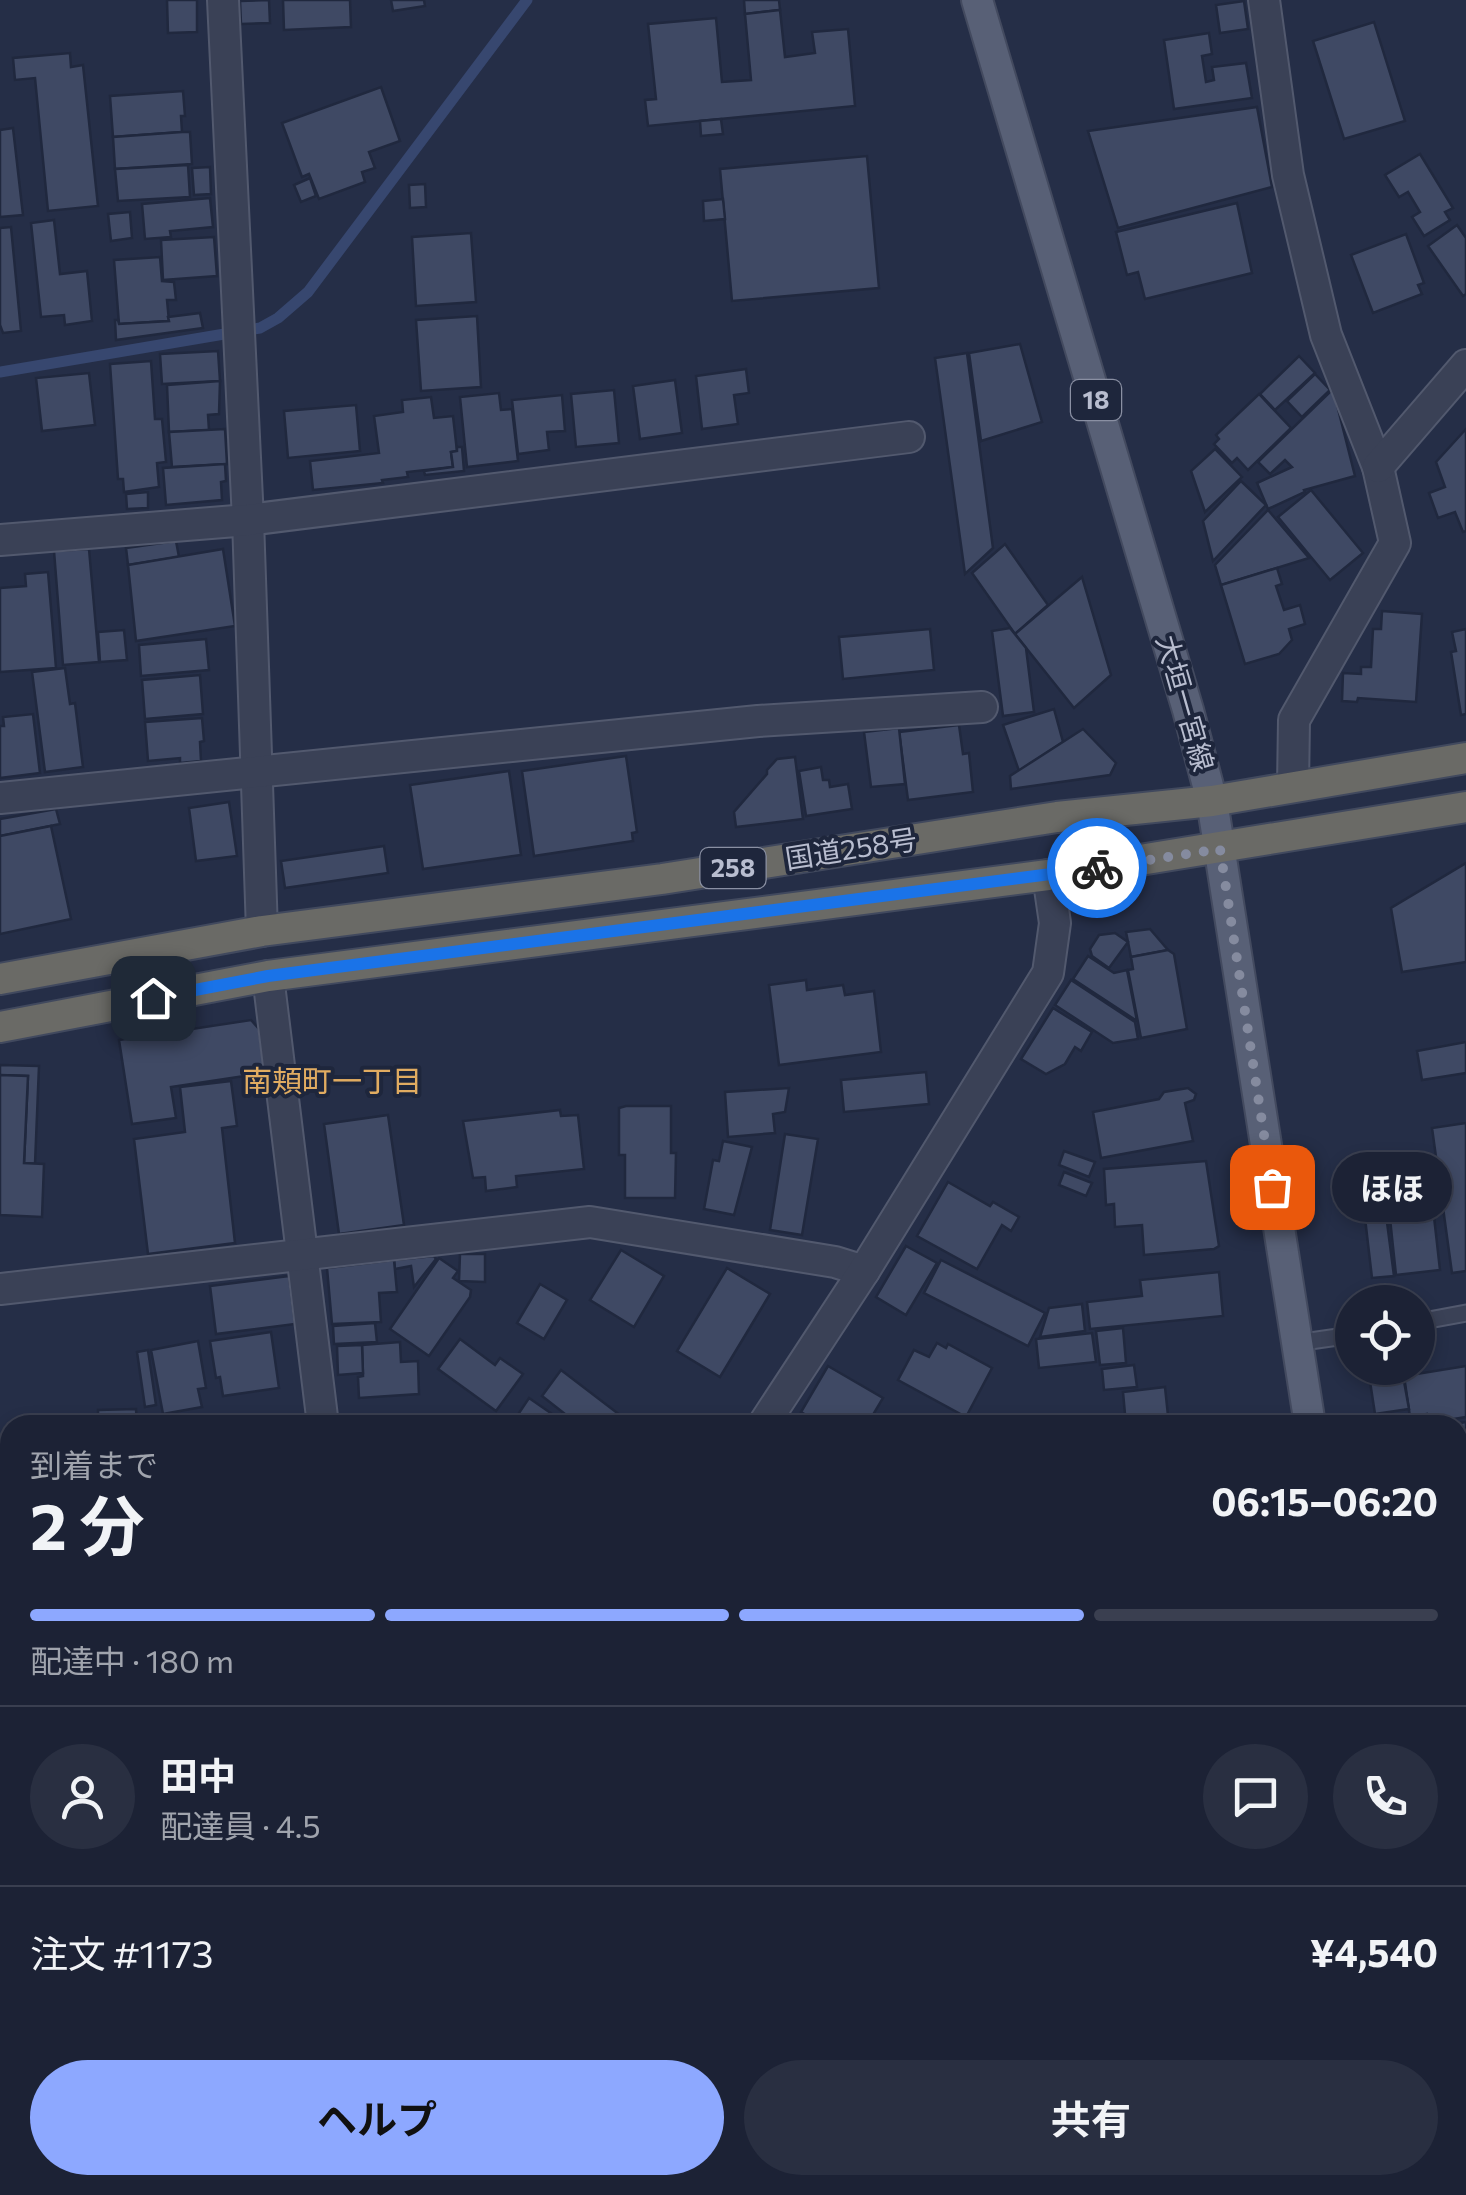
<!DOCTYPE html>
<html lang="ja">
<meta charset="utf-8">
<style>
body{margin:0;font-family:Commissioner,"Noto Sans JP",sans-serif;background:#292f41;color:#f1f3f6;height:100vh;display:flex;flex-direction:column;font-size:38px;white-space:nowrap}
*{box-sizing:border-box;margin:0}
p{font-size:32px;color:#a0a4ad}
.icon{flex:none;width:55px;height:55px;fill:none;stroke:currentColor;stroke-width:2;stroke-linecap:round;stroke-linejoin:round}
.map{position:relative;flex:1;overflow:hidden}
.panel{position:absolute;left:0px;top:1415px;width:1468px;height:780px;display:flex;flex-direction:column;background:#1c2235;border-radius:30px 30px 0 0;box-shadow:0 5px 15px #0003,0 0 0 2px #3a3f50}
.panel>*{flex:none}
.tools{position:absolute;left:1335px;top:1285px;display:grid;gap:20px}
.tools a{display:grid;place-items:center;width:100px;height:100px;border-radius:50%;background:#1c2235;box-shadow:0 5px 15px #0003,0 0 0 2px #3a3f50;font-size:50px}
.pin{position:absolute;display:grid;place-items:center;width:85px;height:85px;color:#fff;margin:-42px;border-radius:20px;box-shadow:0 5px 15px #0006}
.courier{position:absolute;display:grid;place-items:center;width:100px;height:100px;margin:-50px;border:8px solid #1a73e8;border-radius:50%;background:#fff;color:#222;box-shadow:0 2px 12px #0007}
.bubble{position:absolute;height:70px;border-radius:35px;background:#1c2235;box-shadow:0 5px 15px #0003,0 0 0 2px #3a3f50;font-size:32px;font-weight:700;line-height:70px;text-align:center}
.head em{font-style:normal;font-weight:700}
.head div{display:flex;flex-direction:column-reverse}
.head{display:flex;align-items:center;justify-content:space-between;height:170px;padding:0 30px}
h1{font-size:65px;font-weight:700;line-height:75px}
.bar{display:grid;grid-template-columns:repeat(4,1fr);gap:15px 10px;align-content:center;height:120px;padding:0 30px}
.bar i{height:12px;border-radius:8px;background:#3a3f50}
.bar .on{background:#8da8ff}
.bar p{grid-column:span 4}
.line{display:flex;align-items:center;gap:25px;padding:0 30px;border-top:2px solid #3a3f50}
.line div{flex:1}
.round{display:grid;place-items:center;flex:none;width:105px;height:105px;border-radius:52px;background:#292f41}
.button{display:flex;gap:20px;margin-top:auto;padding:20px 30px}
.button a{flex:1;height:115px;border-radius:60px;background:#8da8ff;color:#111;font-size:40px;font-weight:700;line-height:115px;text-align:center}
.button a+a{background:#292f41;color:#f1f3f6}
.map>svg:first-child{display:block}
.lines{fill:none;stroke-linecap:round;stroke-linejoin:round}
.stream{stroke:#37476f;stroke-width:11}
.building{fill:#3f4964;stroke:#20283e;stroke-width:2.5}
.service-casing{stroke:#52596e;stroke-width:19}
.minor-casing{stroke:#52596e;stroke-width:34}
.primary-casing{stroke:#434a5f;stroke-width:34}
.trunk-casing{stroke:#41495e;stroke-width:34}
.service{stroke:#3a4156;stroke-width:15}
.minor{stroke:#3a4156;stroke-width:30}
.primary{stroke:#586076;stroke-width:30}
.trunk{stroke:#6a6a66;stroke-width:30}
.done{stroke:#858b9f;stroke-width:10;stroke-dasharray:0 18}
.route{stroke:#1a73e8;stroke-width:12}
.labels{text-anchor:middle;stroke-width:8;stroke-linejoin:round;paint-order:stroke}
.shield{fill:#1e263c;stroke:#8a90a3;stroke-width:2.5}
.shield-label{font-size:25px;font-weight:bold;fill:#b8bdcf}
.street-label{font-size:28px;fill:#b8bdcf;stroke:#1e263c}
.neighbourhood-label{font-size:30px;fill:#e1ac61;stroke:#1e263c}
</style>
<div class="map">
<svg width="1466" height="2195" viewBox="0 0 1466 2195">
<rect width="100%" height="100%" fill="#252e47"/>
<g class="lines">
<!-- stream -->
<polyline class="stream" points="0,372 260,328 278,318 308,292 527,0"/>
</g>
<!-- building -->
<g class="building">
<polygon points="167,0 197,0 197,32 168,33"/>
<polygon points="269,0 270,23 241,24 240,1"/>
<polygon points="283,0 350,0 351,27 284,30"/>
<polygon points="391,0 424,0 425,6 393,11"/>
<polygon points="744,0 779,0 780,10 745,14"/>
<polygon points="1244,1 1248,29 1220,33 1216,5"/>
<polygon points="780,10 785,57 815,53 812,32 848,29 855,106 648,126 645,100 656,99 648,24 716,18 722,82 751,80 745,14"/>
<polygon points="1374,22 1405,121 1344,139 1313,41"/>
<polygon points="1209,33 1212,54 1202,56 1206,82 1214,80 1212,67 1246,63 1252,98 1174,109 1164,40"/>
<polygon points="70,53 71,67 83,65 98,206 48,211 35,78 15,80 13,58"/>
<polygon points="381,87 400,141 369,152 375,168 362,172 365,182 319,199 309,174 302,177 282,123"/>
<polygon points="183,91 185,116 181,116 182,132 113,137 110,96"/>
<polygon points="1257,107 1272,187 1118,228 1088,131"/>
<polygon points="721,119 723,134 701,136 700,121"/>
<polygon points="13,128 23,215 0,217 0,130"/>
<polygon points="182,132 190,132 192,164 115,169 113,137"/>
<polygon points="1420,154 1453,208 1445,212 1450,220 1424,236 1412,217 1420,212 1408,192 1399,197 1385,175"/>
<polygon points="867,156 879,288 732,301 720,169"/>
<polygon points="188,165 190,197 118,201 115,169"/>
<polygon points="210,167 211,194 194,195 192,168"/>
<polygon points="310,178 316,196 301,202 294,185"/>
<polygon points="425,184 426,207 410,208 409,185"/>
<polygon points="210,198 213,227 170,231 171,237 145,239 142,204"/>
<polygon points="723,199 725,219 704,221 703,201"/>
<polygon points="1237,203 1252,273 1145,299 1138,272 1127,275 1116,232"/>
<polygon points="130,212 132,238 111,241 108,214"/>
<polygon points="54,220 60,274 87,271 92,321 65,325 64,315 41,317 31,223"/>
<polygon points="1457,225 1466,238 1466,294 1463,296 1428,246"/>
<polygon points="11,227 21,331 3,333 0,325 0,228"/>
<polygon points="471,233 476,302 416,306 412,237"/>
<polygon points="1406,234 1424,283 1418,285 1422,294 1373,313 1351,255"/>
<polygon points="214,237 217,276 163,280 161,240"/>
<polygon points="160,257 162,281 174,282 176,300 167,300 169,321 119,324 114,260"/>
<polygon points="200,313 203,328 116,340 115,320 118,320 119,324 169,321 168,317"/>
<polygon points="477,316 481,387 421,391 416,320"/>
<polygon points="1020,344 1042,422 981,441 969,353"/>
<polygon points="218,351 220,381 162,384 160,354"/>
<polygon points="967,353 993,548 965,574 935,358"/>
<polygon points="1299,356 1315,373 1275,410 1260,394"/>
<polygon points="151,361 155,419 162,419 166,462 157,463 159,487 124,492 123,479 118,479 110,364"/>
<polygon points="746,369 749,393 734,395 738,424 702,429 696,376"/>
<polygon points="89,373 95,425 42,431 36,378"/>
<polygon points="1315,374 1330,390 1302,417 1287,401"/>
<polygon points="675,380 682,433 640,439 633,386"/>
<polygon points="220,381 219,414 208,415 209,430 169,432 167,385"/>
<polygon points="1333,389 1355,476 1304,490 1305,492 1268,509 1257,483 1292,467 1285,460 1270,474 1258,462"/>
<polygon points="614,390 619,443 576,447 571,394"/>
<polygon points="499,393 501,410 512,409 518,461 467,467 460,397"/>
<polygon points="1259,394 1291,428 1248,470 1237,458 1232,463 1214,444 1219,439 1216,435"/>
<polygon points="562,395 565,431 547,432 549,450 518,454 512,400"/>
<polygon points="431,397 434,418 453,416 457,451 451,452 453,467 407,472 408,477 382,480 383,483 313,490 310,461 379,453 374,416 403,412 402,400"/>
<polygon points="356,405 360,451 288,458 284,411"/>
<polygon points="225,429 227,464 172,467 169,432"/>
<polygon points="1466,429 1466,531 1463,532 1455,512 1438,518 1429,493 1445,487 1436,462"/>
<polygon points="457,447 462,447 464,471 425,475 424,471 453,467 451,452 457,451"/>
<polygon points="1215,449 1242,477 1205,512 1191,471"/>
<polygon points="225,464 226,481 221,482 222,500 166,505 163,468"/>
<polygon points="1241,481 1266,505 1213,561 1203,521"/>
<polygon points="1311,490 1363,553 1330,580 1278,517"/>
<polygon points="148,492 148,508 127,509 126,494"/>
<polygon points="1268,510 1309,558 1221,585 1215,565"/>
<polygon points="176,541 179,557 128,565 126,548"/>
<polygon points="1005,544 1048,605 1015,634 972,573"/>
<polygon points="89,549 99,662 63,665 54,551"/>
<polygon points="223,549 235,626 136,641 128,565"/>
<polygon points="1277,568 1282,584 1276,586 1284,610 1300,605 1305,624 1289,629 1292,640 1279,654 1245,664 1221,585"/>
<polygon points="48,572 56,668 0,672 0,588 26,586 25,574"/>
<polygon points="1082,577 1111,675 1074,708 1015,634"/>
<polygon points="1382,611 1422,614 1416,702 1358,698 1357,702 1342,701 1343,673 1361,674 1361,667 1371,667 1373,629 1381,629"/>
<polygon points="1010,628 1026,648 1034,712 1003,716 992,631"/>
<polygon points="930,629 934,670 843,679 839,637"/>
<polygon points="1466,629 1466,714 1461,715 1451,652 1456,651 1452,632"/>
<polygon points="124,630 127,660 100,662 98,632"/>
<polygon points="206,639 209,670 141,676 139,645"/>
<polygon points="65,668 70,704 75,703 83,767 45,772 32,672"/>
<polygon points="200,675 203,714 145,719 142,680"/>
<polygon points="1054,709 1063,742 1019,771 1003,725"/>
<polygon points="33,714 40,773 0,778 0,726 4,726 3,717"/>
<polygon points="202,718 204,741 200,742 201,761 180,763 180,758 148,761 145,722"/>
<polygon points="959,725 963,754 969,753 973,792 908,800 899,732"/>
<polygon points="899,728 905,784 871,787 864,732"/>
<polygon points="1083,729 1116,763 1110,775 1011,789 1010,776"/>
<polygon points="626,756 637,832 632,833 633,841 534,856 522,771"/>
<polygon points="795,757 803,819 736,827 734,812 767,774 767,770 777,759"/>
<polygon points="821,767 823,780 829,780 830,787 848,784 852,809 806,816 799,771"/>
<polygon points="509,771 521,855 423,869 410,785"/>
<polygon points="229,802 237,856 196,861 189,808"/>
<polygon points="56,809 60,824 0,836 0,819"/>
<polygon points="51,826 71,919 0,934 0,836"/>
<polygon points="384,846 388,873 285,888 281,861"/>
<polygon points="1466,863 1466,962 1402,972 1391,908"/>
<polygon points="1150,929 1168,950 1131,957 1126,932"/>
<polygon points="1115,933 1128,942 1109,968 1092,956 1090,949 1099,935"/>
<polygon points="1168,950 1174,954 1187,1029 1141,1038 1128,970 1133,969 1131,957"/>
<polygon points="1088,956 1114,973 1127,970 1137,1021 1073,979"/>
<polygon points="806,980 807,990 843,985 845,995 874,991 881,1052 779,1065 769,985"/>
<polygon points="1071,980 1135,1022 1138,1039 1113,1043 1055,1005"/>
<polygon points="1053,1008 1092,1032 1081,1051 1075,1047 1065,1064 1046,1074 1021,1059"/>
<polygon points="251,1020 259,1029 265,1073 171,1087 176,1118 132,1124 119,1040"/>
<polygon points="1466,1042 1466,1073 1422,1080 1417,1051"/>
<polygon points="0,1065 39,1066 35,1164 24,1163 28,1076 0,1075"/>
<polygon points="926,1072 929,1104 844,1112 841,1080"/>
<polygon points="0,1075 28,1076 24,1163 44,1164 42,1217 0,1215"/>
<polygon points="231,1081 237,1126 222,1128 235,1243 148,1254 134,1139 185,1132 180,1087"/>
<polygon points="789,1088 785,1112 773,1114 775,1133 728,1137 725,1092"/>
<polygon points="1188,1088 1196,1094 1194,1100 1185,1103 1193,1141 1101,1158 1093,1112 1159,1099 1164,1092"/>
<polygon points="626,1106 671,1106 671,1153 676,1153 675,1198 625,1198 625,1155 619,1155 619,1108"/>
<polygon points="560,1110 561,1116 578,1115 584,1169 516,1176 517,1187 486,1191 485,1177 473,1178 463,1121"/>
<polygon points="388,1115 404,1225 339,1234 324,1124"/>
<polygon points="1466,1123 1466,1271 1452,1273 1432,1128"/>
<polygon points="785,1134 818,1139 802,1235 770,1230"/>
<polygon points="723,1141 752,1147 734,1215 704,1209 713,1160 719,1161"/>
<polygon points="1064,1151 1095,1162 1089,1177 1059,1165"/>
<polygon points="1206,1161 1219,1246 1214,1249 1144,1255 1142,1225 1115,1227 1114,1204 1106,1205 1104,1169"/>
<polygon points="1064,1172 1092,1183 1086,1196 1059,1185"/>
<polygon points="1430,1181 1440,1270 1396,1275 1388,1200 1397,1199 1396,1185"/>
<polygon points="948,1182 990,1206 993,1202 1019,1217 1011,1231 1002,1225 977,1269 917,1236"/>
<polygon points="1384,1199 1394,1276 1372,1278 1363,1201"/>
<polygon points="906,1246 937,1263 906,1315 876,1297"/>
<polygon points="621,1250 664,1276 634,1327 590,1300"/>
<polygon points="460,1254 485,1254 485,1282 459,1281"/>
<polygon points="434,1256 436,1259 414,1287 411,1266 395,1269 394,1260"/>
<polygon points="439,1258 458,1271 453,1278 471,1290 470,1297 429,1356 390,1329"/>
<polygon points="394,1260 397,1292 379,1293 381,1322 332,1324 327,1268"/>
<polygon points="941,1260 1045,1313 1028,1346 924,1293"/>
<polygon points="727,1268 770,1294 720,1377 677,1351"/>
<polygon points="1219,1272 1223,1316 1090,1329 1087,1302 1142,1296 1140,1280"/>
<polygon points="289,1276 295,1324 216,1334 210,1286"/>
<polygon points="540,1284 567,1300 544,1339 517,1323"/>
<polygon points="1082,1304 1085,1331 1040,1337 1049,1308"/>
<polygon points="375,1323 377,1342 334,1344 333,1326"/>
<polygon points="1123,1328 1126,1363 1100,1365 1096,1331"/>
<polygon points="271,1332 279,1388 223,1396 220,1377 216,1378 210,1341"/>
<polygon points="1092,1333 1096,1362 1039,1368 1036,1339"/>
<polygon points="460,1339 495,1365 500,1358 523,1374 496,1411 438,1369"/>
<polygon points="198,1341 206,1388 198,1389 202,1407 163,1414 151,1350"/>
<polygon points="400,1342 401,1362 418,1361 419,1394 359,1398 358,1377 363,1376 362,1345"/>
<polygon points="937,1343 946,1348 948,1344 992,1368 966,1417 898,1380 914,1350 929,1357"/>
<polygon points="362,1345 363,1373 338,1375 337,1346"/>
<polygon points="148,1350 156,1405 145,1407 137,1352"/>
<polygon points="1134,1365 1137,1387 1104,1390 1102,1369"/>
<polygon points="828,1366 883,1398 867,1425 823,1425 801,1412"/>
<polygon points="1466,1366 1466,1417 1429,1423 1427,1414 1410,1417 1404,1376"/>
<polygon points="561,1370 633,1425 579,1425 542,1396"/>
<polygon points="1402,1370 1409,1409 1375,1414 1369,1375"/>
<polygon points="1165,1387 1169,1425 1126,1425 1123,1392"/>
<polygon points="529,1398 568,1425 511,1425"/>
<polygon points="136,1409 137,1425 98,1425 98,1410"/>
<polygon points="1466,1422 1466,1466 1461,1467 1458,1425 1454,1424"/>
<polygon points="1458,1502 1466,1538 1466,1555 1458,1556"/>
<polygon points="1466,1556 1466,1633 1458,1635 1458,1558"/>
<polygon points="1466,1668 1466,1728 1458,1729 1458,1669"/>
<polygon points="1466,1787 1466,1820 1458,1822 1458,1789"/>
<polygon points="10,1800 10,1894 0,1895 0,1801"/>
<polygon points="1466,1862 1466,1922 1458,1923 1458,1864"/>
<polygon points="1466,1924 1466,1957 1458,1958 1458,1925"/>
<polygon points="10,2168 12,2195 0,2195 1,2169"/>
<polygon points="85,2185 130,2185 128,2195 83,2195"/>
<polygon points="183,2185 215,2185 214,2188 234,2195 180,2195"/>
<polygon points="1266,2185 1370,2185 1372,2195 1268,2195"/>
</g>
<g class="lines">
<!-- service casing -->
<g class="service-casing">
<g id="service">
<polyline points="1418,1322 1466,1313"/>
<polyline points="1296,1343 1352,1335"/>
</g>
</g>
<!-- minor casing -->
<g class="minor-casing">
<g id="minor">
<polyline points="223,0 248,520 262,931"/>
<polyline points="1264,0 1288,175 1326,335 1378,467 1395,543 1294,720 1293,786"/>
<polyline points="1378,467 1466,365"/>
<polyline points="0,540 248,520 909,437"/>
<polyline points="0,798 758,721 982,707"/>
<polyline points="268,976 323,1425"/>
<polyline points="0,1289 590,1222 835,1262 864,1271"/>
<polyline points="763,1425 864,1271 1048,973 1055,923 1048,875"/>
<polyline points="0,1791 10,1790"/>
<polyline points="1458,1994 1466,1993"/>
<polyline points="841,2185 841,2195"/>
<polyline points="278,2195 284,2185"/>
<polyline points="604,2195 605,2185"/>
</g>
</g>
<!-- primary casing -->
<g class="primary-casing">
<g id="primary">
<polyline points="977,0 1188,710 1212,801 1310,1425"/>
<polyline points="1431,2185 1432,2195"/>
</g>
</g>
<!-- trunk casing -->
<g class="trunk-casing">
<g id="trunk">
<polyline points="0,979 262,931 662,879 1057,817 1212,801 1466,758"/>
<polyline points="0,1027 268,976 1048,875 1466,807"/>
</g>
</g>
<!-- service -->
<use href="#service" class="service"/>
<!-- minor -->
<use href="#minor" class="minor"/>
<!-- primary -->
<use href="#primary" class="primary"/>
<!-- trunk -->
<use href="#trunk" class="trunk"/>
</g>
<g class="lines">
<!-- done -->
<polyline class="done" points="1097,868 1220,849 1272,1187"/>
<!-- route -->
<polyline class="route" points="153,998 268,976 1097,868"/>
</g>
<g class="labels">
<!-- shield labels -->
<g class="shield">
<rect x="1071" y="380" width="50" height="40" rx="8"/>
<rect x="700.5" y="848" width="65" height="40" rx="8"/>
</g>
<g class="shield-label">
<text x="1096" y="409">18</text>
<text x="733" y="877">258</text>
</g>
<!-- street labels -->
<g class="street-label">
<text transform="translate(1185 703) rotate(74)" y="10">大垣一宮線</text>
<text transform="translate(851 849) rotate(-9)" y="10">国道258号</text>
</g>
<!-- neighbourhood labels -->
<g class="neighbourhood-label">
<text x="332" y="1092">南頬町一丁目</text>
</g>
</g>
</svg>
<div class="tools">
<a><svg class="icon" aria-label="locate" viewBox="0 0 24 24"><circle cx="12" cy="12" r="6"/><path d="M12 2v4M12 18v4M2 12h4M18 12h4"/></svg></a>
</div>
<div class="pin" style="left:1272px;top:1187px;background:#ea580c"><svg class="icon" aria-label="bag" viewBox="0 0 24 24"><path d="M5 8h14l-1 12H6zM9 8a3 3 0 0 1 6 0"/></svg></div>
<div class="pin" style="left:153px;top:998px;background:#1f2937"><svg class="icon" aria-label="home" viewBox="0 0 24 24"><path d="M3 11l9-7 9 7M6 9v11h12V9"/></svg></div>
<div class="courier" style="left:1097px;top:868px"><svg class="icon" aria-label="bike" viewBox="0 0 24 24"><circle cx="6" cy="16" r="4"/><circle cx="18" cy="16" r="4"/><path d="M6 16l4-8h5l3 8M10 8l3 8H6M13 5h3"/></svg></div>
<div class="bubble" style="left:1332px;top:1152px;width:120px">ほほ</div>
<section class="panel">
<div class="head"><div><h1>2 分</h1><p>到着まで</p></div><em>06:15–06:20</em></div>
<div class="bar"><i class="on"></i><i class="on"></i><i class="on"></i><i></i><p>配達中 · 180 m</p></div>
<div class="line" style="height:180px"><a class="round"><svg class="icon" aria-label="person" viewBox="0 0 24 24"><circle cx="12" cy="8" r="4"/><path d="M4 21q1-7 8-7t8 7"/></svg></a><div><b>田中</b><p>配達員 · 4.5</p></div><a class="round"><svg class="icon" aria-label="chat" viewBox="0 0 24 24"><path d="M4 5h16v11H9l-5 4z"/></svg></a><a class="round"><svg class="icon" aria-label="phone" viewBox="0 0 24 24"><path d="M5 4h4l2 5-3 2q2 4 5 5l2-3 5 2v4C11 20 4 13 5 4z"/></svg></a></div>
<div class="line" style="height:130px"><div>注文 #1173</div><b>¥4,540</b></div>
<div class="button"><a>ヘルプ</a><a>共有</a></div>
</section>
</div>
